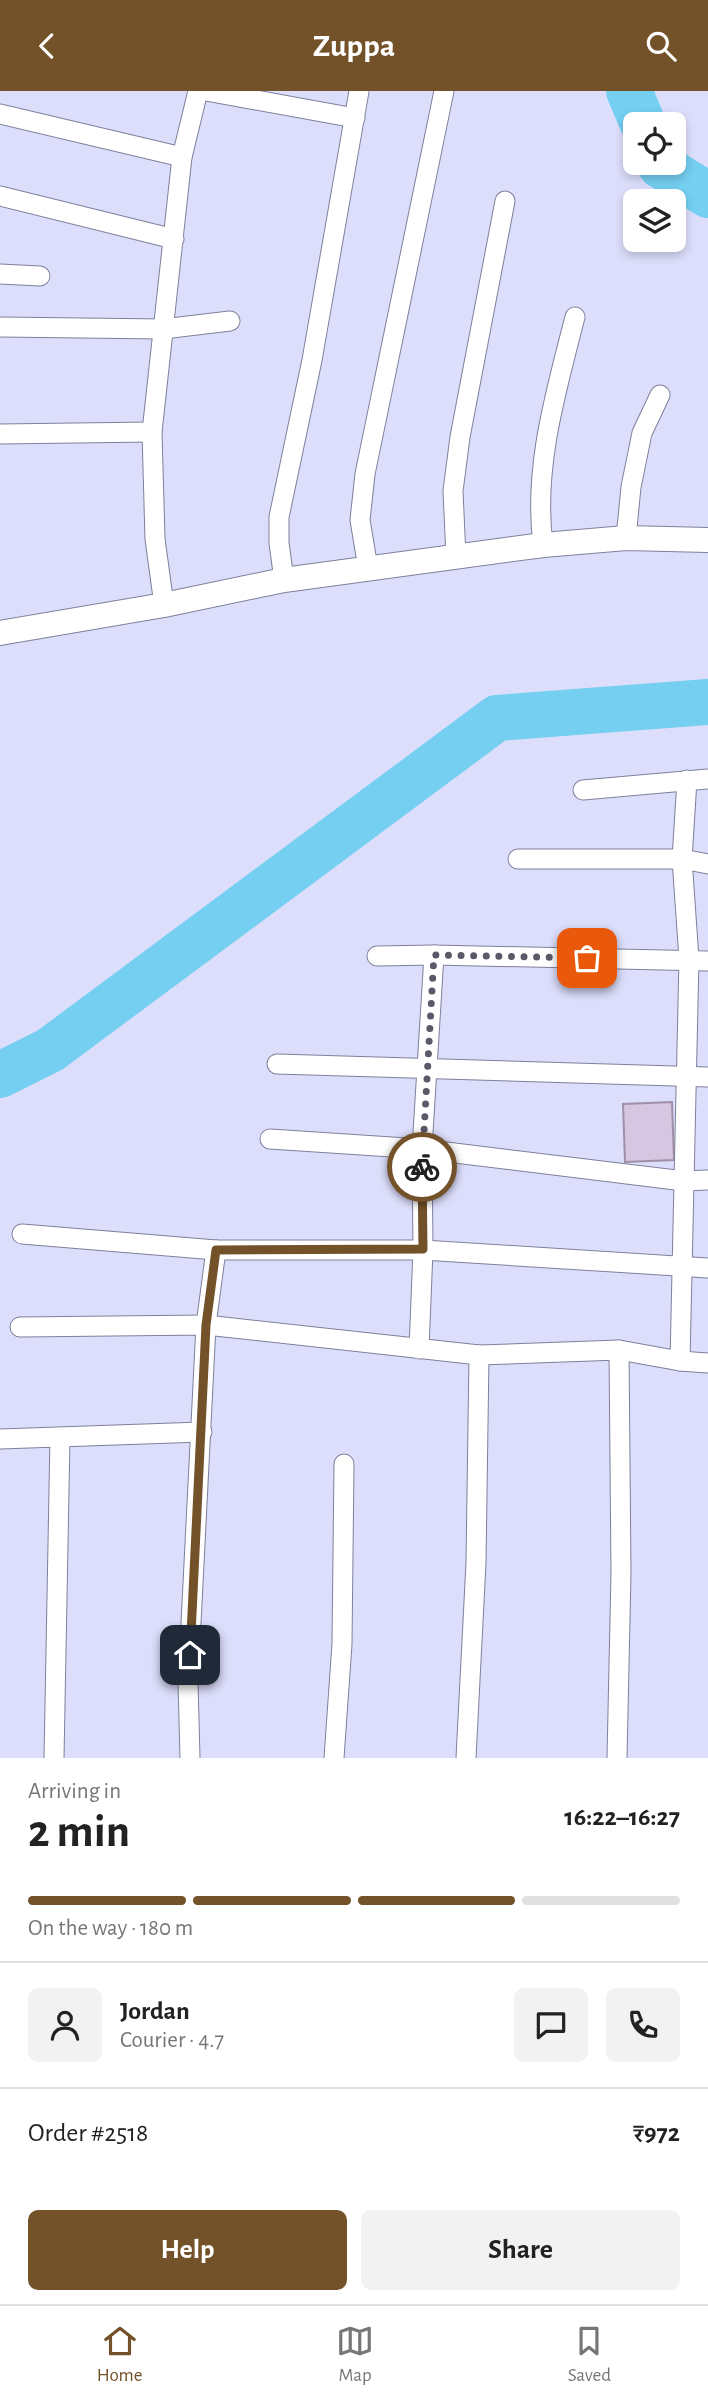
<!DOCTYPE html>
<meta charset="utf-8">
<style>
body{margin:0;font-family:"Alegreya Sans",sans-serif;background:#f2f2f2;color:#222;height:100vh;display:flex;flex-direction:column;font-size:26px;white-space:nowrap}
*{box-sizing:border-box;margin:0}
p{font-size:23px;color:#767676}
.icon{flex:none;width:38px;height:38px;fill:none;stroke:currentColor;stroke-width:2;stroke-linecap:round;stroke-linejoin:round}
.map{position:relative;height:1667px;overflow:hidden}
.sheet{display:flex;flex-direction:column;background:#fff;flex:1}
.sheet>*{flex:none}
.fabs{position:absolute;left:623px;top:21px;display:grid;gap:14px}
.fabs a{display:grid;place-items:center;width:63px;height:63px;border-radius:10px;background:#fff;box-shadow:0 4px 10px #0003;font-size:35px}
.pin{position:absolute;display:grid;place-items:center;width:60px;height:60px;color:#fff;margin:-30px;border-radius:14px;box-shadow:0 4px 10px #0006}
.courier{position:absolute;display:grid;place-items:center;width:70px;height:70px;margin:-35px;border:5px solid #735129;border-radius:50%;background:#fff;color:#222;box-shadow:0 2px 9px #0007}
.summary em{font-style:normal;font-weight:600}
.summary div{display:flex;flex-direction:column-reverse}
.summary{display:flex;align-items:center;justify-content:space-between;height:119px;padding:0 28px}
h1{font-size:46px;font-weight:600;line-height:52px}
.bar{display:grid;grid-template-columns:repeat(4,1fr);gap:10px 7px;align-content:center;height:84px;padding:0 28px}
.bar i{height:9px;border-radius:5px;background:#e0e0e0}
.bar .on{background:#735129}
.bar p{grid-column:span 4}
.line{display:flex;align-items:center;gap:18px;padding:0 28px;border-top:2px solid #e0e0e0}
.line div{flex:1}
.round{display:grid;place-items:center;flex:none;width:74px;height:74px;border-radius:10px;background:#f2f2f2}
.cta{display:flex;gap:14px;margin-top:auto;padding:14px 28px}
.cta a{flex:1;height:80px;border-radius:10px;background:#735129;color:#fff;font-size:28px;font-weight:600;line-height:80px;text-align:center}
.cta a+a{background:#f2f2f2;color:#222}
header{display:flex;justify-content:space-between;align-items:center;height:91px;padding:0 28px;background:#735129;color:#fff;font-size:32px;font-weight:600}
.menu{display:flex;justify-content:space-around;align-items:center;height:98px;border-top:2px solid #e0e0e0;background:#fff;font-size:19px;color:#767676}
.menu a{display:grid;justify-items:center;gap:4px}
.menu .on{color:#735129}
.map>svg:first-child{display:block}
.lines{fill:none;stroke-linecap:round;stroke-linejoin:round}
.river{stroke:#74cff0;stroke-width:46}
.building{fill:#d6c6e1;stroke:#9f90a9;stroke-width:2}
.minor-casing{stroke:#7e809b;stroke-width:21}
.tertiary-casing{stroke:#7e809b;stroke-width:26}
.minor{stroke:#fff;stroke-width:19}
.tertiary{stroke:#fff;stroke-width:24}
.done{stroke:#59596a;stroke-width:7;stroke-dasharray:0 12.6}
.route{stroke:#735129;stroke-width:9}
</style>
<header><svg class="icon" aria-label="back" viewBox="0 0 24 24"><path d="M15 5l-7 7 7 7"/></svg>Zuppa<svg class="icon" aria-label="search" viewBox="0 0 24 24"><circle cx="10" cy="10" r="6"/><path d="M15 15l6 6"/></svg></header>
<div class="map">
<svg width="708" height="1667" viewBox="0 0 708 1667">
<rect width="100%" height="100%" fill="#dcdefc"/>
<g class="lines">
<!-- river -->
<g class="river">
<polyline points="629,0 643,33"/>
<polyline points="659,72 661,75 708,104"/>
<polyline points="0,984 50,959 497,627 708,611"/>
</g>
</g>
<!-- building -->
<polygon class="building" points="672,1011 674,1069 625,1071 623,1013"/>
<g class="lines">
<!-- minor casing -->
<g class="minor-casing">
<g id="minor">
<polyline points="206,0 355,27"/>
<polyline points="0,23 182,66"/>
<polyline points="0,105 174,148"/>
<polyline points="0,183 40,185"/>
<polyline points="0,236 163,238 230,230"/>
<polyline points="0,343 152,341"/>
<polyline points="626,447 631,396 642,342 660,304"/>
<path d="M543,454C533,376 556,301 575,226"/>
<polyline points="456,466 453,400 460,346 505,110"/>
<polyline points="368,477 360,429 365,383 444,0"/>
<polyline points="284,489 279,452 279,426 312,269 359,0"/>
<polyline points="164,514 155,448 152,341 182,66 198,0"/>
<polyline points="583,699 708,688"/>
<polyline points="518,768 682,768 708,773"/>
<polyline points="377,865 434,864 708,870"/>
<polyline points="277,973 708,986"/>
<polyline points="270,1048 422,1058 684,1090 708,1089"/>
<polyline points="22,1143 216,1159 423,1159 708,1177"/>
<polyline points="20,1236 206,1234 479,1264 619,1259 680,1270 708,1272"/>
<polyline points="419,1258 423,1159 422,1058 434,864"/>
<polyline points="680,1270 689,868 682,768 687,689"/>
<polyline points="0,1348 202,1341"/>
<polyline points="54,1667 60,1346"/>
<polyline points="190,1667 188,1592 206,1234 216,1159"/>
<polyline points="334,1667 342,1553 344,1373"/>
<polyline points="466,1667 476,1472 479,1264"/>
<polyline points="617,1667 621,1482 619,1259"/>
</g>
</g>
<!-- tertiary casing -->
<g class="tertiary-casing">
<polyline id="tertiary" points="0,542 164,514 284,489 543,454 626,447 708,449"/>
</g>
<!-- minor -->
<use href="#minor" class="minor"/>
<!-- tertiary -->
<use href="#tertiary" class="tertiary"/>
</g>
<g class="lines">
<!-- done -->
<polyline class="done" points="422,1076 434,864 587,867"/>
<!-- route -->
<polyline class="route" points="190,1564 206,1234 216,1159 423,1158 422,1076"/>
</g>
</svg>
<div class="fabs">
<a><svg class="icon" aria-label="locate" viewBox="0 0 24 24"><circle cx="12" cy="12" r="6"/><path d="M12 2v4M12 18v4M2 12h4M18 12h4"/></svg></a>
<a><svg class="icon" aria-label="layers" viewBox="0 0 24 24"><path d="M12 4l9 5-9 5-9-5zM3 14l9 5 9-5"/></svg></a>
</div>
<div class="pin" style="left:587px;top:867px;background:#ea580c"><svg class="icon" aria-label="bag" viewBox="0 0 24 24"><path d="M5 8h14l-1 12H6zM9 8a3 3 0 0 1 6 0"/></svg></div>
<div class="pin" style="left:190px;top:1564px;background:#1f2937"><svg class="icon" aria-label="home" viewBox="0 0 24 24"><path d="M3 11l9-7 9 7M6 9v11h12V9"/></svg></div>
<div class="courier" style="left:422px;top:1076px"><svg class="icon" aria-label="bike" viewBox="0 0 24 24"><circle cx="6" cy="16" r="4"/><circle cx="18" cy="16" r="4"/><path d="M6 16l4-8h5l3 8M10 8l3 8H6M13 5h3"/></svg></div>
</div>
<section class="sheet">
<div class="summary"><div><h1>2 min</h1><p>Arriving in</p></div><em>16:22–16:27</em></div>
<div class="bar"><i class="on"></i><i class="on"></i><i class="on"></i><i></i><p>On the way · 180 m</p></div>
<div class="line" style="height:126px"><a class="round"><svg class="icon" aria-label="person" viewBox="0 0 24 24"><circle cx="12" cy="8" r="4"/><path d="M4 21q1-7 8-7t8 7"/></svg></a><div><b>Jordan</b><p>Courier · 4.7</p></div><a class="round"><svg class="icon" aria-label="chat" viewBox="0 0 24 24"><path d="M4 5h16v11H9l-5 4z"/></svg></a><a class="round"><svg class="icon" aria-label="phone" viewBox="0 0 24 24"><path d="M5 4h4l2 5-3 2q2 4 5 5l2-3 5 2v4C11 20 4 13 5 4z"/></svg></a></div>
<div class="line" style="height:91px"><div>Order #2518</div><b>₹972</b></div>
<div class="cta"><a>Help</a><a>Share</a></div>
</section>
<nav class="menu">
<a class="on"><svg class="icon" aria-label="home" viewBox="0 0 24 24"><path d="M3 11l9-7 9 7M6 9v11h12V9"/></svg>Home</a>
<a><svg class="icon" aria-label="map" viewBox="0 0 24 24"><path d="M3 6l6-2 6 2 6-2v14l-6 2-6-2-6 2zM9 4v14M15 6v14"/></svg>Map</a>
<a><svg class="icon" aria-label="saved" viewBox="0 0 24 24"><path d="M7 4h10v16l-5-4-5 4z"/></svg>Saved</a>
</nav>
